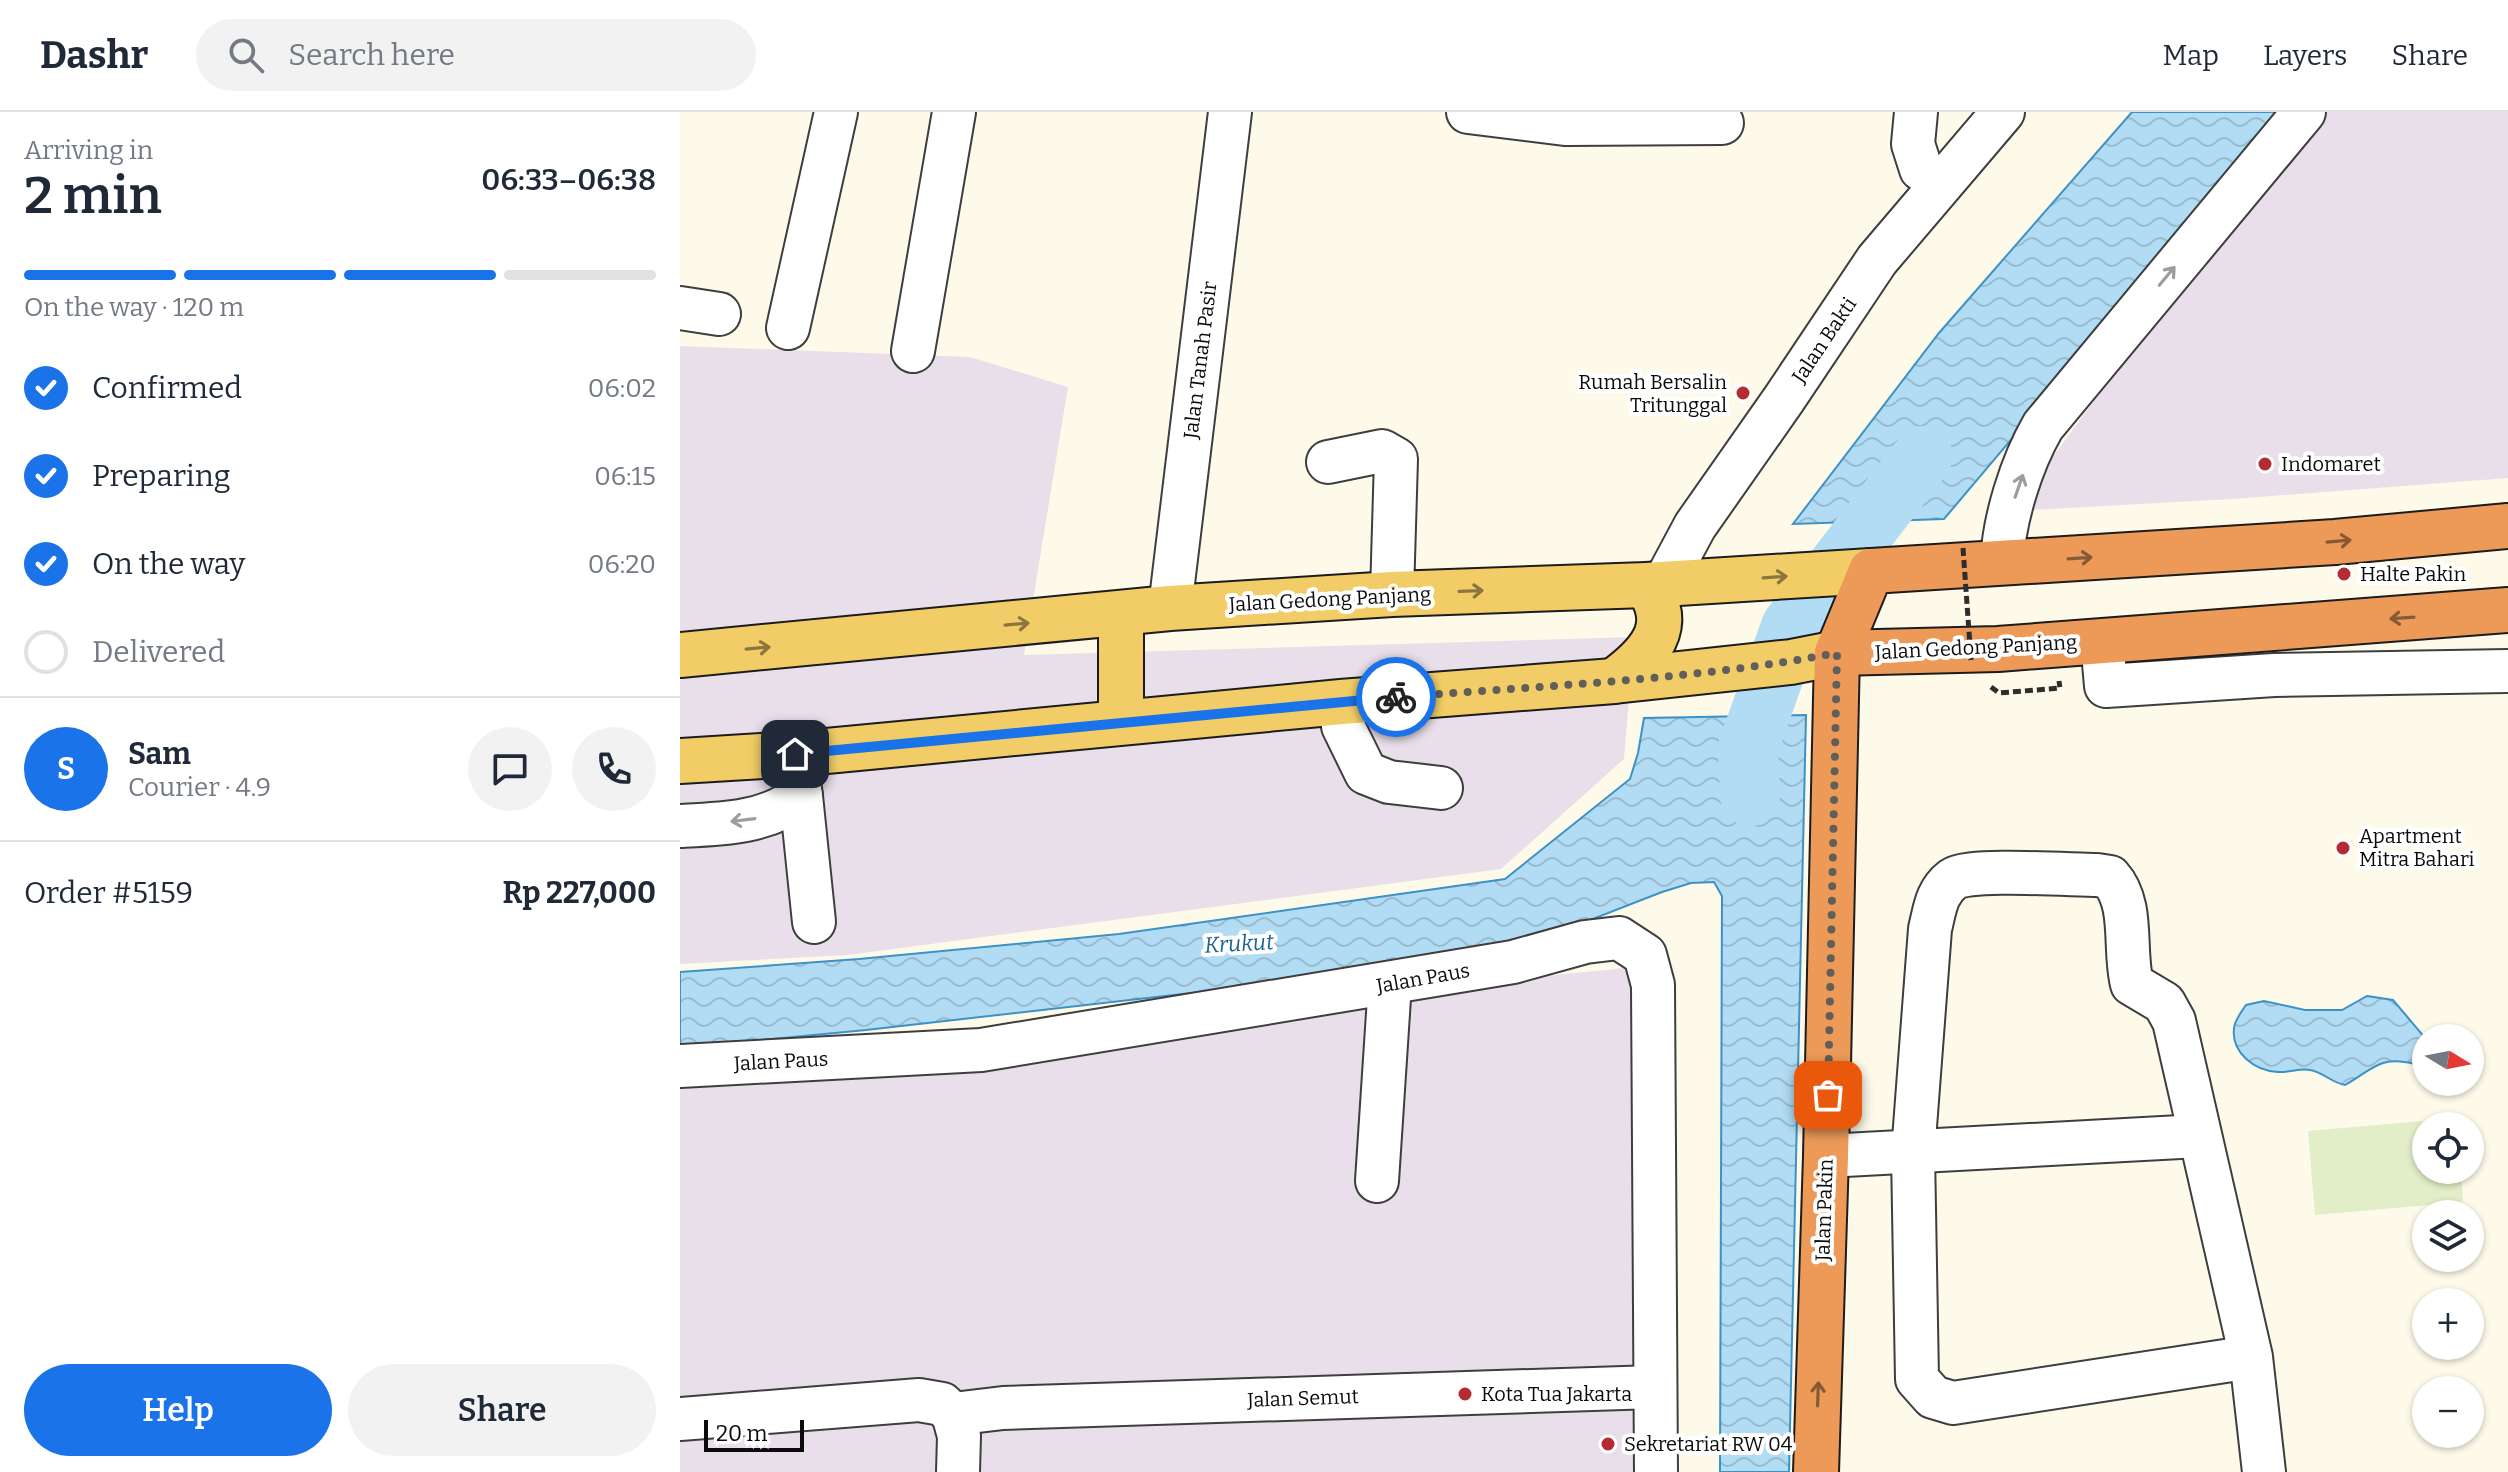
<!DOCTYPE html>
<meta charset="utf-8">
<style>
body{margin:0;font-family:Bitter,serif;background:#f2f2f3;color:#1f2937;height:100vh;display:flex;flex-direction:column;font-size:30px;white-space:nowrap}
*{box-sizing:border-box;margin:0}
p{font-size:26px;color:#747a83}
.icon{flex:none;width:44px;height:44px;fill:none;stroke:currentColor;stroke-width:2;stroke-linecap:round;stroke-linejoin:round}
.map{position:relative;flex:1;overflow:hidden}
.details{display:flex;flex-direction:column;background:#fff;width:680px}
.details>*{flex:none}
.needle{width:52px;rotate:100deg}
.buttons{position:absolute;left:1732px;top:912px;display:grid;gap:16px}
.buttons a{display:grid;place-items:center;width:72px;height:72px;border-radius:50%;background:#fff;box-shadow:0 2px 6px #0004;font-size:40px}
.scale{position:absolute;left:24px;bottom:20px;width:100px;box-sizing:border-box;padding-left:8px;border:4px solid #0b0b0b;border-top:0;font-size:22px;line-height:28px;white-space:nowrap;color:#0b0b0b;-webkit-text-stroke:6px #fff;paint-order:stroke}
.pin{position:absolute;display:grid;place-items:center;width:68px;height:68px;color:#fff;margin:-34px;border-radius:16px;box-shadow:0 4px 12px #0006}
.courier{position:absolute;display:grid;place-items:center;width:80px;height:80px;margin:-40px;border:6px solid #1a73e8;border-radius:50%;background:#fff;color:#222;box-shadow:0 2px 10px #0007}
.summary em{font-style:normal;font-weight:600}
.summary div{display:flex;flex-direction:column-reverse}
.summary{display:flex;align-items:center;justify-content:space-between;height:136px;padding:0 24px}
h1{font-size:52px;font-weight:600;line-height:60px}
.bar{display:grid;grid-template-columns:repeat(4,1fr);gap:12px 8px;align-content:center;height:96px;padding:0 24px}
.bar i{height:10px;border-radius:6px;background:#e0e1e3}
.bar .on{background:#1a73e8}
.bar p{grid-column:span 4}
.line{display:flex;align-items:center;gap:20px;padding:0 24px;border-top:2px solid #e0e1e3}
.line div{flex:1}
.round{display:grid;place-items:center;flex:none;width:84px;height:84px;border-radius:42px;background:#f2f2f3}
ol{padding:0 24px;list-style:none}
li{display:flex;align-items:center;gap:24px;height:88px}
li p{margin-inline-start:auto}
li .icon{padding:8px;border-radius:50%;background:#1a73e8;color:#fff;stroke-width:4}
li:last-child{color:#747a83}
li i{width:44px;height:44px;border:4px solid #e0e1e3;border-radius:50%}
.primary-button{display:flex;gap:16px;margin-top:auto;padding:16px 24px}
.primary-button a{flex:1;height:92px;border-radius:48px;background:#1a73e8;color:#fff;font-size:32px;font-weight:600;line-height:92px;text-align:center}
.primary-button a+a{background:#f2f2f3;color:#1f2937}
header{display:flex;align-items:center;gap:48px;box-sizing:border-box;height:112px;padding:0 40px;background:#fff;border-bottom:2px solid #e0e1e3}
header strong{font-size:38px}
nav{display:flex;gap:44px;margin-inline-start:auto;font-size:28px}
.search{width:560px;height:72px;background:#f2f2f3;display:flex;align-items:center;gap:20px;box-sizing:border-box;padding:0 28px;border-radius:44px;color:#747a83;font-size:30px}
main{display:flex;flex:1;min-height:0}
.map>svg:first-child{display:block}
.industrial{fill:#e9dfea}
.pitch{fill:#e1eec8}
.water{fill:url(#water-waves);stroke:#3c92c6;stroke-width:2}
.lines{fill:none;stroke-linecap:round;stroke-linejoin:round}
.river{stroke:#b2dcf3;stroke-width:60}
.minor-casing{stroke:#3e3e3e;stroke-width:46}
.major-casing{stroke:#1c1c1c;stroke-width:48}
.highway-casing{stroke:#1c1c1c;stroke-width:48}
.path{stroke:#2d2d2d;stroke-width:5;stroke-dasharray:8 4;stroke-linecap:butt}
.minor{stroke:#fff;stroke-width:42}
.major{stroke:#f2cd67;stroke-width:44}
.highway{stroke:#ed9a59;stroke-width:44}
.path-bridge{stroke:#2d2d2d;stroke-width:5;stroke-dasharray:8 4;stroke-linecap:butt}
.oneway{stroke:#9d9d9d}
.oneway2{stroke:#875a36}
.oneway3{stroke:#8a763e}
.done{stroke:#605f59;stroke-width:8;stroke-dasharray:0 14.4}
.route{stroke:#1a73e8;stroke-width:10}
.poi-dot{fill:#b42b34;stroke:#fff;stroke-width:3}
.labels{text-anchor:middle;stroke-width:8;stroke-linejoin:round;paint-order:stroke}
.street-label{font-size:20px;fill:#0b0b0b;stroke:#fff}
.poi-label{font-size:20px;fill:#0b0b0b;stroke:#fff;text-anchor:start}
.water-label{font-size:22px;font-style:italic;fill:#1c6396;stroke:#fff}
</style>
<header>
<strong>Dashr</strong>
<div class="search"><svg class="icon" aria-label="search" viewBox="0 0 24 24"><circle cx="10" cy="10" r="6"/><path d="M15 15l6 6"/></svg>Search here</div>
<nav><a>Map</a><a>Layers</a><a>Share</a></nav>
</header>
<main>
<section class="details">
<div class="summary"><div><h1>2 min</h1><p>Arriving in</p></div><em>06:33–06:38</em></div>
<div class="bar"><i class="on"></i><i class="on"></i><i class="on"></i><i></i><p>On the way · 120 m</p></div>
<ol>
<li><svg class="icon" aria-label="check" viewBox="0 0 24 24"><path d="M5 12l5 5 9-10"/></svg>Confirmed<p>06:02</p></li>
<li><svg class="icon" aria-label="check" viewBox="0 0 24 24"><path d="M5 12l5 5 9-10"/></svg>Preparing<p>06:15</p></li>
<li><svg class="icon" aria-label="check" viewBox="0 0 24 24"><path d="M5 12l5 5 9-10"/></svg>On the way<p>06:20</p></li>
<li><i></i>Delivered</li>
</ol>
<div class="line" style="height:144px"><b class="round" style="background:#1a73e8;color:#fff">S</b><div><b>Sam</b><p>Courier · 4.9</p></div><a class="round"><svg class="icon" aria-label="chat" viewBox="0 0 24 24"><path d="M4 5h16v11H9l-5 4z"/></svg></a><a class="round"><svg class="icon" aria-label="phone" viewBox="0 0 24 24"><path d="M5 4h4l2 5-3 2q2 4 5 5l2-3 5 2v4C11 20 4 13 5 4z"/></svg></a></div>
<div class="line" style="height:104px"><div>Order #5159</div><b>Rp 227,000</b></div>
<div class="primary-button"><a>Help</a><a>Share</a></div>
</section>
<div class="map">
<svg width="1828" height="1360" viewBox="0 0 1828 1360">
<defs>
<pattern id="water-waves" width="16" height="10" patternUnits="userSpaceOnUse" patternTransform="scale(2)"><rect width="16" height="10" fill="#b2dcf3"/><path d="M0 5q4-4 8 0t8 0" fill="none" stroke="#98bbcf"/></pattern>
</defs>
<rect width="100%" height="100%" fill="#fefaea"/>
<!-- industrial -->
<g class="industrial">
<polygon points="1626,0 1828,0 1828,366 1552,387 1333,399"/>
<polygon points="0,234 290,245 388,275 344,543 954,525 944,647 821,757 168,843 0,852"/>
<polygon points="966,854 977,1360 0,1360 0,943 417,908"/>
</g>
<!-- pitch -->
<polygon class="pitch" points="1776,1006 1777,1014 1746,1014 1746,1058 1781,1058 1783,1090 1635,1103 1628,1019"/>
<!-- water -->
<g class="water">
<polygon points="1452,0 1608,0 1264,407 1113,412 1259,221"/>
<polygon points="1126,603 1109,1360 1040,1360 1042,784 1034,770 1011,771 982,780 810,847 186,918 0,936 0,860 179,847 439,822 825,767 950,667 958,641 964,606"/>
<path d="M1687,884L1713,888L1746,927V940L1735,952C1700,943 1693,957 1665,973C1652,971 1643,960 1630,958C1620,956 1608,961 1598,960C1575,959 1551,941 1554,916C1555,908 1561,900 1566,893L1584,889L1625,898H1662Z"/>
</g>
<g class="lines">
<!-- river -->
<polyline class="river" points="1070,684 1068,636 1111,515 1243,344"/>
<!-- minor casing -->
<g class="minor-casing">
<g id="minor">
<polyline points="788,0 885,12 1042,11"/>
<polyline points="1236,0 1233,32 1241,57 1262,71"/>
<polyline points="0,196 39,202"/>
<polyline points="108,216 156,0"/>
<polyline points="233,239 274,0"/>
<polyline points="648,350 702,339 716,347 712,482"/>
<path d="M1322,450C1324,407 1341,352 1363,314L1624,0"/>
<polyline points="985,470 1015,414 1104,287 1197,148 1323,0"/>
<polyline points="490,496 550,0"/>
<polyline points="1422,529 1426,574 1594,563 1828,559"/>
<polyline points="661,590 663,614 686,661 709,670 761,676"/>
<polyline points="121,684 134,810"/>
<path d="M0,714C43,712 87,711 121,684L115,642"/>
<polyline points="0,954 301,938 833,850 905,830 939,826 965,843 973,873 976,1360"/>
<polyline points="1146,1044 1519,1024"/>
<polyline points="697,1069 709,886 706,872"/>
<path d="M1571,1245L1273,1291L1253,1285L1237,1267L1233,1041L1250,817C1255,797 1256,780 1273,767C1288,756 1392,763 1417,763L1430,765C1455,793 1443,837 1452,872L1484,891L1494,909L1571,1245L1584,1360"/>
<polyline points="273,1302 323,1296 974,1275"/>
<polyline points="273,1302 279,1324 278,1360"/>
<polyline points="0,1307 239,1288 262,1292 273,1302"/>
</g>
</g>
<!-- major casing -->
<g class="major-casing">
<g id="major">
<polyline points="0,543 490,496 712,482 966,473 1191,459"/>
<path d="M934,569C968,544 997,515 966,473"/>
<polyline points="441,610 441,502"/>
<polyline points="0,649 115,642 661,590 934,569 1111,550 1157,541"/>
</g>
</g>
<!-- highway casing -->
<g class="highway-casing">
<g id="highway">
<polyline points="1157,541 1318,537 1828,498"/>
<polyline points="1136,1360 1146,1044 1157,541 1191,459 1655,430 1828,414"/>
</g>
</g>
<!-- path -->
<polyline class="path" points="1311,575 1319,581 1380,576 1379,569"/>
<!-- minor -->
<use href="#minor" class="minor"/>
<!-- major -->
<use href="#major" class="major"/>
<!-- highway -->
<use href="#highway" class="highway"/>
<!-- path-bridge -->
<polyline class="path-bridge" points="1283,436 1291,548"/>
</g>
<!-- one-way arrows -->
<defs><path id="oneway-shaft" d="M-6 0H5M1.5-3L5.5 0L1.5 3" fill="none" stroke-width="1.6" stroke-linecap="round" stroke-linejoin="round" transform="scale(2)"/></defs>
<g class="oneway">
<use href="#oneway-shaft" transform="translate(1487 164) rotate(-50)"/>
<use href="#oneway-shaft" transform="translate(1339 374) rotate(-71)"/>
<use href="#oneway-shaft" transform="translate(63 708) rotate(173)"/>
</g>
<g class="oneway2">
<use href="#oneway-shaft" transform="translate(1659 429) rotate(-5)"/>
<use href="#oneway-shaft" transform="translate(1400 446) rotate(-4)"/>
<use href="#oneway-shaft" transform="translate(1722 506) rotate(176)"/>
<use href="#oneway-shaft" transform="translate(1138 1282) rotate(-88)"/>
</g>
<g class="oneway3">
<use href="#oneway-shaft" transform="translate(1095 465) rotate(-4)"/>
<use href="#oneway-shaft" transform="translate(791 479) rotate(-2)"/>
<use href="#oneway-shaft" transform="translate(337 512) rotate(-5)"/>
<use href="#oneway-shaft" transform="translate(78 536) rotate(-5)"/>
</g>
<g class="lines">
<!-- done -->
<path class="done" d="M716,585C862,574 1013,568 1157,541L1148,983"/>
<!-- route -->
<polyline class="route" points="115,642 716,585"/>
</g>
<!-- markers -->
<g class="poi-dot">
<circle cx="1063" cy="281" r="8"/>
<circle cx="1585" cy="352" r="8"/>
<circle cx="1664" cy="462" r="8"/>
<circle cx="1663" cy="736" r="8"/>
<circle cx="785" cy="1282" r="8"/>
<circle cx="928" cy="1332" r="8"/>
</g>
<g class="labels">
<!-- street labels -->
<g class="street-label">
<text transform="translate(1144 228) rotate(-56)" y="7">Jalan Bakti</text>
<text transform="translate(520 248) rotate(-83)" y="7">Jalan Tanah Pasir</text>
<text transform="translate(650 487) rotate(-3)" y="7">Jalan Gedong Panjang</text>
<text transform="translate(1296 535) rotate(-3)" y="7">Jalan Gedong Panjang</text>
<text transform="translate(743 866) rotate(-10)" y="7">Jalan Paus</text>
<text transform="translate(101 949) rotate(-3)" y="7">Jalan Paus</text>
<text transform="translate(1144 1098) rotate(-88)" y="7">Jalan Pakin</text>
<text transform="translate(623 1286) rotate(-2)" y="7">Jalan Semut</text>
</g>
<!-- poi labels -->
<g class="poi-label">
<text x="1047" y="277" text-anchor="end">Rumah Bersalin<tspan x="1047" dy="23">Tritunggal</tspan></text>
<text x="1601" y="359">Indomaret</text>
<text x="1680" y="469">Halte Pakin</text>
<text x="1679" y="731">Apartment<tspan x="1679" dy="23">Mitra Bahari</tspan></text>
<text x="801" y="1289">Kota Tua Jakarta</text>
<text x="944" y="1339">Sekretariat RW 04</text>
</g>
<!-- water labels -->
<g class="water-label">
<text transform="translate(559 831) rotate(-3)" y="8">Krukut</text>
</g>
</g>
</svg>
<div class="buttons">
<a><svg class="needle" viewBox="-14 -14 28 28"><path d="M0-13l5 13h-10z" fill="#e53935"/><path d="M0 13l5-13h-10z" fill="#747a83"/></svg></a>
<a><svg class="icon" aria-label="locate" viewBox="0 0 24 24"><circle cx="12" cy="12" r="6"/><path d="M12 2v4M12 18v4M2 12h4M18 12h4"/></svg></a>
<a><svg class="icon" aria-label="layers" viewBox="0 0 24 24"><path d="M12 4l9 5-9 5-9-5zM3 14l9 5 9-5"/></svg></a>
<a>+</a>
<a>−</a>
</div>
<div class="scale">20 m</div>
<div class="pin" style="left:1148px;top:983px;background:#ea580c"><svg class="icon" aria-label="bag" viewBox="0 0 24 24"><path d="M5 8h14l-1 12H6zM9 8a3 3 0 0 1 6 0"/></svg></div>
<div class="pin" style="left:115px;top:642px;background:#1f2937"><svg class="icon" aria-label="home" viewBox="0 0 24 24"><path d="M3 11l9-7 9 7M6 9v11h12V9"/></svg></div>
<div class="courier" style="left:716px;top:585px"><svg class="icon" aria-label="bike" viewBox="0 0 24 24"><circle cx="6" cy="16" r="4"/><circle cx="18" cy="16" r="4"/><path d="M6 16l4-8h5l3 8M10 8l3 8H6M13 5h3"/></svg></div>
</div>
</main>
